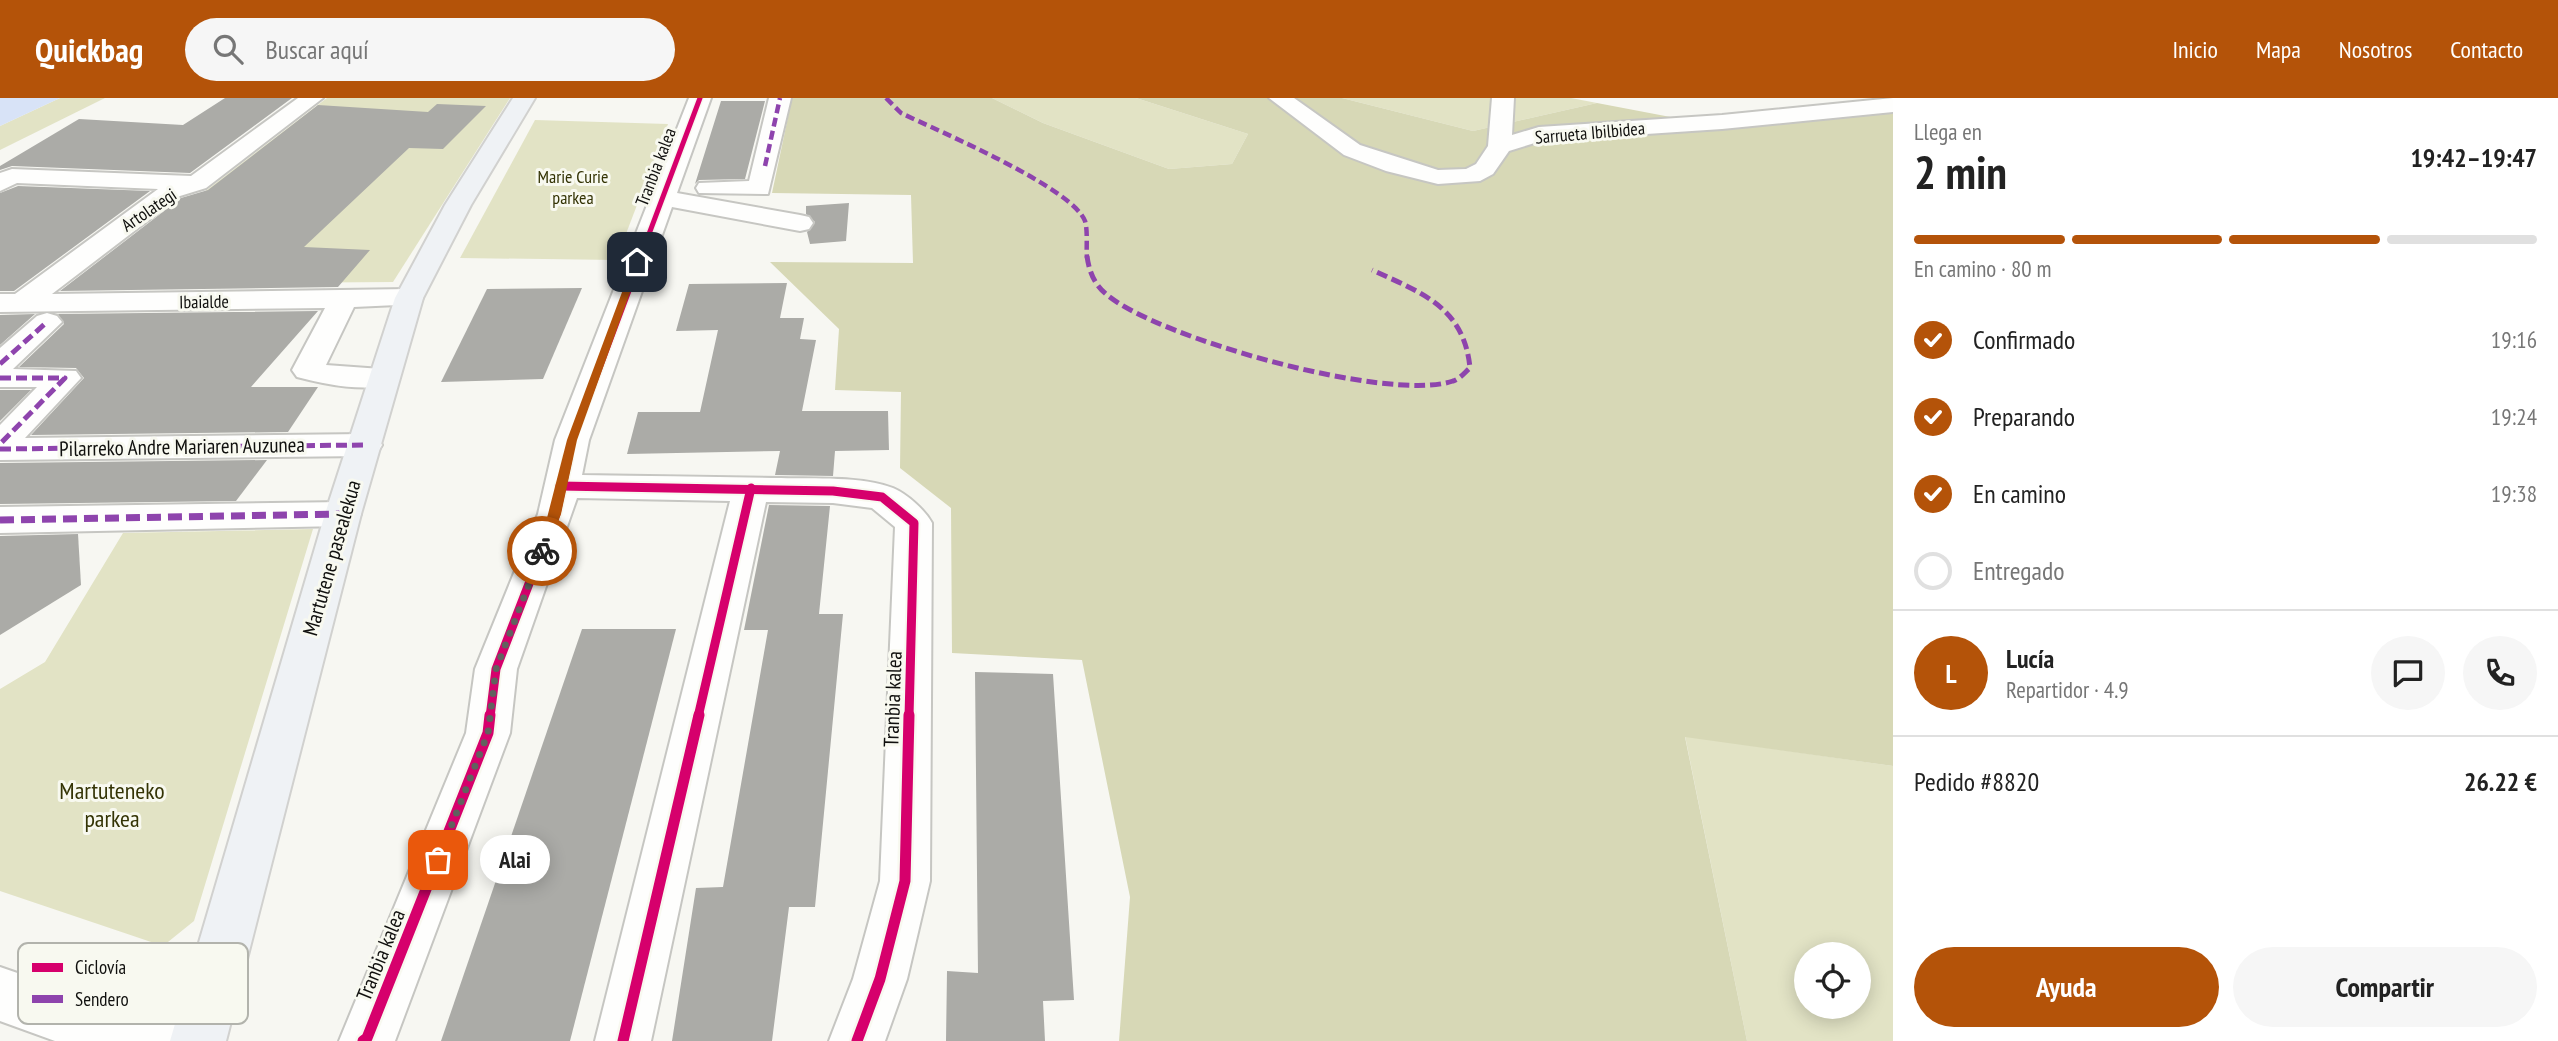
<!DOCTYPE html>
<html lang="es">
<meta charset="utf-8">
<style>
body{margin:0;font-family:"PT Sans Narrow",sans-serif;background:#f6f6f6;color:#222;height:100vh;display:flex;flex-direction:column;font-size:26px;white-space:nowrap}
*{box-sizing:border-box;margin:0}
p{font-size:23px;color:#767676}
.icon{flex:none;width:38px;height:38px;fill:none;stroke:currentColor;stroke-width:2;stroke-linecap:round;stroke-linejoin:round}
.map{position:relative;flex:1;overflow:hidden}
.sheet{display:flex;flex-direction:column;background:#fff;width:665px}
.sheet>*{flex:none}
.buttons{position:absolute;left:1794px;top:844px;display:grid;gap:14px}
.buttons a{display:grid;place-items:center;width:77px;height:77px;border-radius:50%;background:#fff;box-shadow:0 4px 18px #0003;font-size:35px}
.pin{position:absolute;display:grid;place-items:center;width:60px;height:60px;color:#fff;margin:-30px;border-radius:14px;box-shadow:0 4px 10px #0006}
.courier{position:absolute;display:grid;place-items:center;width:70px;height:70px;margin:-35px;border:5px solid #b45309;border-radius:50%;background:#fff;color:#222;box-shadow:0 2px 9px #0007}
.bubble{position:absolute;height:49px;border-radius:24px;background:#fff;box-shadow:0 4px 18px #0003;font-size:23px;font-weight:800;line-height:49px;text-align:center}
.headline em{font-style:normal;font-weight:800}
.headline div{display:flex;flex-direction:column-reverse}
.headline{display:flex;align-items:center;justify-content:space-between;height:119px;padding:0 21px}
h1{font-size:46px;font-weight:800;line-height:52px}
.bar{display:grid;grid-template-columns:repeat(4,1fr);gap:10px 7px;align-content:center;height:84px;padding:0 21px}
.bar i{height:9px;border-radius:5px;background:#e0e0e0}
.bar .active{background:#b45309}
.bar p{grid-column:span 4}
.line{display:flex;align-items:center;gap:18px;padding:0 21px;border-top:2px solid #e0e0e0}
.line div{flex:1}
.round{display:grid;place-items:center;flex:none;width:74px;height:74px;border-radius:37px;background:#f6f6f6}
ol{padding:0 21px;list-style:none}
li{display:flex;align-items:center;gap:21px;height:77px}
li p{margin-inline-start:auto}
li .icon{padding:7px;border-radius:50%;background:#b45309;color:#fff;stroke-width:4}
li:last-child{color:#767676}
li i{width:38px;height:38px;border:4px solid #e0e0e0;border-radius:50%}
.cta{display:flex;gap:14px;margin-top:auto;padding:14px 21px}
.cta a{flex:1;height:80px;border-radius:42px;background:#b45309;color:#fff;font-size:28px;font-weight:800;line-height:80px;text-align:center}
.cta a+a{background:#f6f6f6;color:#222}
header{display:flex;align-items:center;gap:42px;box-sizing:border-box;height:98px;padding:0 35px;background:#b45309;color:#fff}
header strong{font-size:33px}
nav{display:flex;gap:38px;margin-inline-start:auto;font-size:24px}
.search{width:490px;height:63px;background:#f6f6f6;display:flex;align-items:center;gap:18px;box-sizing:border-box;padding:0 24px;border-radius:38px;color:#767676;font-size:26px}
main{display:flex;flex:1;min-height:0}
.map>svg:first-child{display:block}
.green{fill:#e2e3c5;fill-rule:evenodd}
.forest{fill:#d7d8b6}
.water{fill:#d8e3f7}
.building{fill:#ababa7}
.lines{fill:none;stroke-linecap:round;stroke-linejoin:round}
.minor-casing{stroke:#c6c6c2;stroke-width:4}
.major-casing{stroke:#d1d1cf;stroke-width:4}
.minor{fill:#fefefd;fill-rule:evenodd}
.major{fill:#eff2f5;fill-rule:evenodd}
.quiet-far2{stroke:#8e44ad;stroke-width:4.5;stroke-dasharray:9 4.5;stroke-linecap:butt}
.quiet-far1{stroke:#8e44ad;stroke-width:5;stroke-dasharray:11 5;stroke-linecap:butt}
.quiet{stroke:#8e44ad;stroke-width:7;stroke-dasharray:14 7;stroke-linecap:butt}
.cycleway-far3-casing{stroke:#f8f9f0;stroke-width:8}
.cycleway-far2-casing{stroke:#f8f9f0;stroke-width:10}
.cycleway-far1-casing{stroke:#f8f9f0;stroke-width:13}
.cycleway-casing{stroke:#f8f9f0;stroke-width:16}
.cycleway-far3{stroke:#d6006c;stroke-width:5}
.cycleway-far2{stroke:#d6006c;stroke-width:7}
.cycleway-far1{stroke:#d6006c;stroke-width:9}
.cycleway{stroke:#d6006c;stroke-width:11}
.route{fill:#b45309}
.done{stroke:#61615e;stroke-width:7;stroke-dasharray:0 12.6}
.labels{text-anchor:middle;stroke-width:6;stroke-linejoin:round;paint-order:stroke}
.far-street-label{font-size:18px;fill:#10100e;stroke:#f8f9f0}
.far-park-label{font-size:18px;fill:#343405;stroke:#f8f9f0}
.street-label{font-size:21px;fill:#10100e;stroke:#f8f9f0}
.near-park-label{font-size:24px;fill:#343405;stroke:#f8f9f0}
.key{fill:#f8f9f0;stroke:#b2b3ac;stroke-width:2}
.key-label{font-size:19px;fill:#10100e}
</style>
<header>
<strong>Quickbag</strong>
<div class="search"><svg class="icon" aria-label="search" viewBox="0 0 24 24"><circle cx="10" cy="10" r="6"/><path d="M15 15l6 6"/></svg>Buscar aquí</div>
<nav><a>Inicio</a><a>Mapa</a><a>Nosotros</a><a>Contacto</a></nav>
</header>
<main>
<div class="map">
<svg width="1893" height="943" viewBox="0 0 1893 943">
<rect width="100%" height="100%" fill="#f7f7f2"/>
<!-- green -->
<g class="green">
<polygon points="60,0 105,0 0,52 0,28"/>
<polygon points="327,0 510,0 393,184 105,186 97,176"/>
<polygon points="992,0 1136,0 1248,36 1232,66 1169,71 1043,25"/>
<polygon points="1342,0 1571,0 1597,5 1473,33"/>
<polygon points="535,22 668,26 616,162 460,160"/>
<polygon points="313,431 194,823 163,848 0,793 0,591 45,564 123,435"/>
<path d="M1685,638L1893,668V943H1747ZM1806,856H1858V908H1806Z"/>
</g>
<!-- forest -->
<polygon class="forest" points="792,0 992,0 1043,25 1169,71 1232,66 1248,36 1136,0 1342,0 1473,33 1597,5 1723,29 1893,13 1893,668 1685,639 1747,943 1119,943 1130,799 1082,562 952,555 951,410 900,370 901,294 835,292 839,231 770,164 913,165 911,97 772,95"/>
<!-- water -->
<polygon class="water" points="0,0 60,0 0,28"/>
<!-- building -->
<g class="building">
<polygon points="225,0 292,0 190,75 12,68 0,72 0,68 79,21 183,27"/>
<polygon points="721,3 765,3 745,81 699,82 695,86"/>
<polygon points="437,6 486,8 443,51 409,50 304,149 370,152 338,189 60,193 181,100 208,92 318,7 428,14"/>
<polygon points="18,88 150,93 14,193 0,193 0,95"/>
<polygon points="849,105 846,143 810,146 807,134 815,124 806,116 806,108"/>
<polygon points="787,185 780,220 804,220 800,241 816,242 802,313 888,313 889,352 835,353 833,378 775,377 780,353 627,356 638,314 700,314 718,232 676,233 689,186"/>
<polygon points="582,190 543,281 441,284 487,191"/>
<polygon points="318,213 251,289 318,289 288,334 31,337 84,280 76,270 19,269 64,226 58,216"/>
<polygon points="35,216 0,247 0,217"/>
<polygon points="0,292 31,292 0,323"/>
<polygon points="267,362 236,403 0,406 0,365"/>
<polygon points="769,407 830,408 819,516 843,516 815,809 789,809 772,943 672,943 696,790 723,789 768,532 744,532"/>
<polygon points="78,436 81,487 0,537 0,438"/>
<polygon points="582,531 676,531 570,943 441,943"/>
<polygon points="975,574 1053,576 1074,902 1043,903 1045,943 946,943 947,873 978,875"/>
</g>
<g class="lines">
<!-- minor casing -->
<g class="minor-casing">
<g id="minor">
<path d="M298,0H323L206,90L180,98L52,196L409,191L419,194L423,200L419,206L354,209L326,267L395,272L400,279L395,286C363,294 328,287 297,279L292,272L325,210L0,214V196H15L158,91L17,85L0,93V75L12,71L191,78Z"/>
<path d="M689,0H711L677,95L800,117L809,119L813,125L809,131L800,133L672,109L589,342L582,377C648,378 715,379 781,380C813,381 863,378 893,390C907,396 925,412 932,425L930,783L907,881L885,943H829L853,881L880,783L895,429L872,410L833,405L766,404L651,943H595L730,403L577,400L517,571L510,635L395,943H339L466,635L475,571L538,416L555,342Z"/>
<polygon points="769,0 791,0 768,96 699,95 696,90 699,85 749,83"/>
<polygon points="1269,0 1294,0 1360,47 1438,72 1466,71 1476,66 1488,48 1492,0 1514,0 1512,37 1539,29 1722,17 1893,0 1893,14 1722,31 1541,43 1509,53 1493,76 1480,83 1438,86 1386,73 1344,57"/>
<polygon points="47,215 57,218 62,224 13,271 76,273 81,280 25,340 365,336 377,339 382,347 377,355 365,358 0,362 0,327 37,289 0,289 0,250 37,218"/>
<polygon points="343,404 356,407 361,416 356,425 343,428 0,435 0,409"/>
<polygon points="0,869 101,904 153,908 203,898 222,906 230,925 223,943 55,943 0,923"/>
</g>
</g>
<!-- major casing -->
<g class="major-casing">
<polygon id="major" points="513,0 535,0 471,107 423,200 361,416 226,943 170,943 325,416 395,200 445,107"/>
</g>
<!-- minor -->
<use href="#minor" class="minor"/>
<!-- major -->
<use href="#major" class="major"/>
<!-- quiet-far2 -->
<g class="quiet-far2">
<path d="M886,0L901,15C936,32 1072,89 1085,123C1088,133 1086,149 1087,160"/>
<polyline points="765,68 780,0"/>
</g>
<!-- quiet-far1 -->
<g class="quiet-far1">
<path d="M1087,158C1089,173 1094,186 1106,196C1157,240 1389,305 1453,283C1460,281 1465,274 1470,270C1464,209 1422,195 1372,172"/>
<polyline points="0,266 47,224"/>
<polyline points="0,280 65,280 0,346"/>
<polyline points="0,351 365,347"/>
</g>
<!-- quiet -->
<polyline class="quiet" points="0,422 343,416"/>
<!-- cycleway-far3 casing -->
<g class="cycleway-far3-casing">
<polyline id="cycleway-far3" points="640,160 700,0"/>
</g>
<!-- cycleway-far2 casing -->
<g class="cycleway-far2-casing">
<polyline id="cycleway-far2" points="568,362 572,342 641,158"/>
</g>
<!-- cycleway-far1 casing -->
<g class="cycleway-far1-casing">
<g id="cycleway-far1">
<polyline points="560,388 833,393 882,399 914,425 909,619"/>
<polyline points="490,619 496,571 556,416 568,360"/>
<polyline points="698,619 751,390"/>
</g>
</g>
<!-- cycleway casing -->
<g class="cycleway-casing">
<g id="cycleway">
<polyline points="363,943 367,940 488,635 490,617"/>
<polyline points="623,943 699,617"/>
<polyline points="857,943 880,881 905,783 909,617"/>
</g>
</g>
<!-- cycleway-far3 -->
<use href="#cycleway-far3" class="cycleway-far3"/>
<!-- cycleway-far2 -->
<use href="#cycleway-far2" class="cycleway-far2"/>
<!-- cycleway-far1 -->
<use href="#cycleway-far1" class="cycleway-far1"/>
<!-- cycleway -->
<use href="#cycleway" class="cycleway"/>
</g>
<!-- route -->
<polygon class="route" points="634,162 641,164 577,342 561,416 546,455 538,455 567,342"/>
<g class="lines">
<!-- done -->
<polyline class="done" points="438,762 488,635 496,571 542,453"/>
</g>
<g class="labels">
<!-- far-street labels -->
<g class="far-street-label">
<text transform="translate(1590 35) rotate(-5)" y="6">Sarrueta Ibilbidea</text>
<text transform="translate(656 69) rotate(-69)" y="6">Tranbia kalea</text>
<text transform="translate(149 112) rotate(-34)" y="6">Artolategi</text>
<text transform="translate(204 204) rotate(-1)" y="6">Ibaialde</text>
</g>
<!-- far-park labels -->
<g class="far-park-label">
<text x="573" y="85">Marie Curie<tspan x="573" dy="21">parkea</tspan></text>
</g>
<!-- street labels -->
<g class="street-label">
<text transform="translate(182 349) rotate(-1)" y="7">Pilarreko Andre Mariaren Auzunea</text>
<text transform="translate(332 460) rotate(-74)" y="7">Martutene pasealekua</text>
<text transform="translate(893 601) rotate(-88)" y="7">Tranbia kalea</text>
<text transform="translate(381 857) rotate(-68)" y="7">Tranbia kalea</text>
</g>
<!-- near-park labels -->
<g class="near-park-label">
<text x="112" y="701">Martuteneko<tspan x="112" dy="28">parkea</tspan></text>
</g>
</g>
<!-- legend -->
<rect x="18" y="845" width="230" height="81" rx="10" class="key"/>
<rect x="32" y="865" width="31" height="9" fill="#d6006c"/>
<rect x="32" y="897" width="31" height="8" fill="#8e44ad"/>
<g class="key-label">
<text x="75" y="876">Ciclovía</text>
<text x="75" y="908">Sendero</text>
</g>
</svg>
<div class="buttons">
<a><svg class="icon" aria-label="locate" viewBox="0 0 24 24"><circle cx="12" cy="12" r="6"/><path d="M12 2v4M12 18v4M2 12h4M18 12h4"/></svg></a>
</div>
<div class="pin" style="left:438px;top:762px;background:#ea580c"><svg class="icon" aria-label="bag" viewBox="0 0 24 24"><path d="M5 8h14l-1 12H6zM9 8a3 3 0 0 1 6 0"/></svg></div>
<div class="pin" style="left:637px;top:164px;background:#1f2937"><svg class="icon" aria-label="home" viewBox="0 0 24 24"><path d="M3 11l9-7 9 7M6 9v11h12V9"/></svg></div>
<div class="courier" style="left:542px;top:453px"><svg class="icon" aria-label="bike" viewBox="0 0 24 24"><circle cx="6" cy="16" r="4"/><circle cx="18" cy="16" r="4"/><path d="M6 16l4-8h5l3 8M10 8l3 8H6M13 5h3"/></svg></div>
<div class="bubble" style="left:480px;top:737px;width:70px">Alai</div>
</div>
<section class="sheet">
<div class="headline"><div><h1>2 min</h1><p>Llega en</p></div><em>19:42–19:47</em></div>
<div class="bar"><i class="active"></i><i class="active"></i><i class="active"></i><i></i><p>En camino · 80 m</p></div>
<ol>
<li><svg class="icon" aria-label="check" viewBox="0 0 24 24"><path d="M5 12l5 5 9-10"/></svg>Confirmado<p>19:16</p></li>
<li><svg class="icon" aria-label="check" viewBox="0 0 24 24"><path d="M5 12l5 5 9-10"/></svg>Preparando<p>19:24</p></li>
<li><svg class="icon" aria-label="check" viewBox="0 0 24 24"><path d="M5 12l5 5 9-10"/></svg>En camino<p>19:38</p></li>
<li><i></i>Entregado</li>
</ol>
<div class="line" style="height:126px"><b class="round" style="background:#b45309;color:#fff">L</b><div><b>Lucía</b><p>Repartidor · 4.9</p></div><a class="round"><svg class="icon" aria-label="chat" viewBox="0 0 24 24"><path d="M4 5h16v11H9l-5 4z"/></svg></a><a class="round"><svg class="icon" aria-label="phone" viewBox="0 0 24 24"><path d="M5 4h4l2 5-3 2q2 4 5 5l2-3 5 2v4C11 20 4 13 5 4z"/></svg></a></div>
<div class="line" style="height:91px"><div>Pedido #8820</div><b>26.22 €</b></div>
<div class="cta"><a>Ayuda</a><a>Compartir</a></div>
</section>
</main>
